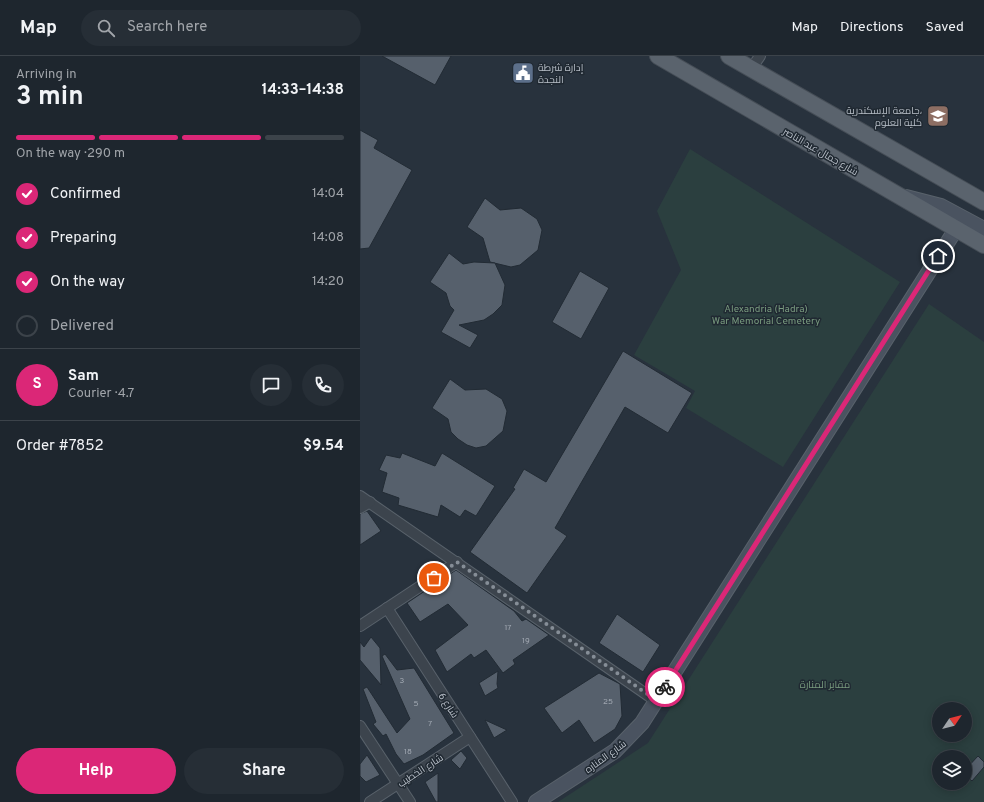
<!DOCTYPE html>
<meta charset="utf-8">
<style>
body{margin:0;font-family:Overpass,Cairo,sans-serif;background:#262e36;color:#f1f3f6;height:100vh;display:flex;flex-direction:column;font-size:15px;white-space:nowrap}
*{box-sizing:border-box;margin:0}
p{font-size:13px;color:#a1a5aa}
.icon{flex:none;width:22px;height:22px;fill:none;stroke:currentColor;stroke-width:2;stroke-linecap:round;stroke-linejoin:round}
.map{position:relative;flex:1;overflow:hidden}
.panel{display:flex;flex-direction:column;background:#1e262e;width:360px}
.panel>*{flex:none}
.needle{width:26px;rotate:55deg}
.buttons{position:absolute;left:572px;top:646px;display:grid;gap:8px}
.buttons a{display:grid;place-items:center;width:40px;height:40px;border-radius:50%;background:#1e262e;box-shadow:0 2px 10px #0003,0 0 0 1px #3c434a;font-size:20px}
.pin{position:absolute;display:grid;place-items:center;width:34px;height:34px;color:#fff;margin:-17px;border:2px solid #fff;border-radius:50%;box-shadow:0 1px 4px #0007}
.courier{position:absolute;display:grid;place-items:center;width:40px;height:40px;margin:-20px;border:3px solid #db2777;border-radius:50%;background:#fff;color:#222;box-shadow:0 1px 5px #0007}
.headline em{font-style:normal;font-weight:700}
.headline div{display:flex;flex-direction:column-reverse}
.headline{display:flex;align-items:center;justify-content:space-between;height:68px;padding:0 16px}
h1{font-size:26px;font-weight:700;line-height:30px}
.bar{display:grid;grid-template-columns:repeat(4,1fr);gap:6px 4px;align-content:center;height:48px;padding:0 16px}
.bar i{height:5px;border-radius:3px;background:#3c434a}
.bar .selected{background:#db2777}
.bar p{grid-column:span 4}
.line{display:flex;align-items:center;gap:10px;padding:0 16px;border-top:1px solid #3c434a}
.line div{flex:1}
.round{display:grid;place-items:center;flex:none;width:42px;height:42px;border-radius:21px;background:#262e36}
ol{padding:0 16px;list-style:none}
li{display:flex;align-items:center;gap:12px;height:44px}
li p{margin-inline-start:auto}
li .icon{padding:4px;border-radius:50%;background:#db2777;color:#fff;stroke-width:4}
li:last-child{color:#a1a5aa}
li i{width:22px;height:22px;border:2px solid #3c434a;border-radius:50%}
.action{display:flex;gap:8px;margin-top:auto;padding:8px 16px}
.action a{flex:1;height:46px;border-radius:24px;background:#db2777;color:#fff;font-size:16px;font-weight:700;line-height:46px;text-align:center}
.action a+a{background:#262e36;color:#f1f3f6}
header{display:flex;align-items:center;gap:24px;box-sizing:border-box;height:56px;padding:0 20px;background:#1e262e;border-bottom:1px solid #3c434a}
header strong{font-size:19px}
nav{display:flex;gap:22px;margin-inline-start:auto;font-size:14px}
.search{width:280px;height:36px;background:#262e36;display:flex;align-items:center;gap:10px;box-sizing:border-box;padding:0 14px;border-radius:22px;color:#a1a5aa;font-size:15px}
main{display:flex;flex:1;min-height:0}
.map>svg:first-child{display:block}
.green{fill:#2b3f3f;fill-rule:evenodd}
.building{fill:#56606c;stroke:#222b34}
.lines{fill:none;stroke-linecap:round;stroke-linejoin:round}
.street-casing{stroke:#59626b;stroke-width:12}
.secondary-casing{stroke:#59626b;stroke-width:16}
.primary-casing{stroke:#454d56;stroke-width:18}
.street{stroke:#3c444d;stroke-width:10}
.secondary{stroke:#4a5360;stroke-width:14}
.primary{stroke:#5a636d;stroke-width:16}
.done{stroke:#868e97;stroke-width:4;stroke-dasharray:0 7.2}
.route{stroke:#db2777;stroke-width:5}
.labels{text-anchor:middle;stroke-width:3;stroke-linejoin:round;paint-order:stroke}
.number-label{font-size:8px;fill:#a0a7b1}
.poi-label{font-size:10px;fill:#b8bfc8;stroke:#202932;text-anchor:start}
.street-label{font-size:10px;fill:#b8bfc8;stroke:#202932}
.park-label{font-size:10px;fill:#799b7f;stroke:#202932}
</style>
<header>
<strong>Map</strong>
<div class="search"><svg class="icon" aria-label="search" viewBox="0 0 24 24"><circle cx="10" cy="10" r="6"/><path d="M15 15l6 6"/></svg>Search here</div>
<nav><a>Map</a><a>Directions</a><a>Saved</a></nav>
</header>
<main>
<section class="panel">
<div class="headline"><div><h1>3 min</h1><p>Arriving in</p></div><em>14:33–14:38</em></div>
<div class="bar"><i class="selected"></i><i class="selected"></i><i class="selected"></i><i></i><p>On the way · 290 m</p></div>
<ol>
<li><svg class="icon" aria-label="check" viewBox="0 0 24 24"><path d="M5 12l5 5 9-10"/></svg>Confirmed<p>14:04</p></li>
<li><svg class="icon" aria-label="check" viewBox="0 0 24 24"><path d="M5 12l5 5 9-10"/></svg>Preparing<p>14:08</p></li>
<li><svg class="icon" aria-label="check" viewBox="0 0 24 24"><path d="M5 12l5 5 9-10"/></svg>On the way<p>14:20</p></li>
<li><i></i>Delivered</li>
</ol>
<div class="line" style="height:72px"><b class="round" style="background:#db2777;color:#fff">S</b><div><b>Sam</b><p>Courier · 4.7</p></div><a class="round"><svg class="icon" aria-label="chat" viewBox="0 0 24 24"><path d="M4 5h16v11H9l-5 4z"/></svg></a><a class="round"><svg class="icon" aria-label="phone" viewBox="0 0 24 24"><path d="M5 4h4l2 5-3 2q2 4 5 5l2-3 5 2v4C11 20 4 13 5 4z"/></svg></a></div>
<div class="line" style="height:52px"><div>Order #7852</div><b>$9.54</b></div>
<div class="action"><a>Help</a><a>Share</a></div>
</section>
<div class="map">
<svg width="624" height="746" viewBox="0 0 624 746">
<rect width="100%" height="100%" fill="#28323d"/>
<!-- green -->
<g class="green">
<polygon points="330,93 540,226 423,411 326,352 335,335 274,299 321,214 297,155"/>
<path d="M569,248L624,286V746H198L288,687ZM579,653H605V679H579ZM579,701H605V727H579Z"/>
</g>
<!-- building -->
<g class="building">
<polygon points="22,0 91,0 75,29"/>
<polygon points="0,74 18,84 14,92 52,114 9,192 0,193"/>
<polygon points="125,142 140,154 161,152 177,163 182,174 178,194 160,209 151,211 130,206 123,182 107,171"/>
<polygon points="89,197 103,208 114,206 135,207 145,229 142,249 133,258 124,264 99,269 118,279 110,292 81,276 94,254 90,250 86,237 70,226"/>
<polygon points="220,215 249,232 221,283 192,266"/>
<polygon points="263,295 332,337 308,377 265,351 195,472 207,480 167,537 110,496 155,433 153,432 164,413 186,426"/>
<polygon points="90,323 105,334 126,333 142,343 147,355 143,375 126,390 116,392 107,389 98,383 91,376 88,363 72,352"/>
<polygon points="42,397 75,410 82,397 135,430 116,460 105,454 100,461 81,449 78,461 38,449 39,442 22,436 27,417 19,414 26,399 40,402"/>
<polygon points="7,455 21,475 0,489 0,458"/>
<polygon points="96,514 154,555 162,565 166,563 189,579 153,604 155,608 143,617 126,594 114,602 111,598 87,616 75,594 108,569 88,548 60,566 47,547"/>
<polygon points="257,558 300,589 283,616 239,587"/>
<polygon points="11,581 20,592 21,629 0,604 0,586 4,591"/>
<polygon points="25,598 37,614 54,612 94,677 63,699 44,708 36,698 26,678 23,680 13,668 16,666 3,633 7,631 37,677 50,663 22,600"/>
<polygon points="138,615 137,628 138,632 125,640 119,627"/>
<polygon points="239,617 260,628 262,660 255,673 234,687 219,664 202,677 184,652"/>
<polygon points="125,664 147,674 134,682"/>
<polygon points="101,695 107,702 100,713 91,704"/>
<polygon points="7,699 20,719 6,726 0,720 0,708"/>
<polygon points="618,700 624,706 624,711 612,725 605,718 605,714"/>
<polygon points="78,717 78,746 76,746 65,726"/>
</g>
<g class="lines">
<!-- street casing -->
<g class="street-casing">
<g id="street">
<polyline points="391,13 400,0"/>
<polyline points="0,440 296,645"/>
<polyline points="0,452 10,446"/>
<polyline points="27,552 152,746"/>
<polyline points="0,570 97,506"/>
<polyline points="0,670 50,746"/>
<polyline points="10,746 110,681"/>
</g>
</g>
<!-- secondary casing -->
<g class="secondary-casing">
<g id="secondary">
<polyline points="546,141 581,150 624,173"/>
<polyline points="176,746 255,695 282,667 596,173"/>
</g>
</g>
<!-- primary casing -->
<g class="primary-casing">
<g id="primary">
<polyline points="298,0 624,189"/>
<polyline points="369,0 624,146"/>
</g>
</g>
<!-- street -->
<use href="#street" class="street"/>
<!-- secondary -->
<use href="#secondary" class="secondary"/>
<!-- primary -->
<use href="#primary" class="primary"/>
</g>
<g class="lines">
<!-- done -->
<polyline class="done" points="74,522 97,506 296,644 305,631"/>
<!-- route -->
<polyline class="route" points="305,631 578,200"/>
</g>
<!-- icons -->
<defs>
<g id="civic-square" transform="scale(1.15)"><rect x="-9" y="-9" width="18" height="18" rx="4" fill="#5c6f8a" stroke="#202932"/><path d="M-.6-6.5H3V-4.5H.6V-3L4-1V1h2V6H-6V1h2V-1L-.6-3ZM-1.2 2.5V6h2.4V2.5Z" fill="#fff"/></g>
<g id="university-square" transform="scale(1.15)"><rect x="-9" y="-9" width="18" height="18" rx="4" fill="#8d6e63" stroke="#202932"/><path d="M0-5L7-2L0 1L-7-2ZM-4 1L0 2.5L4 1V4Q0 6-4 4Z" fill="#fff"/></g>
</defs>
<g fill-rule="evenodd">
<use href="#civic-square" x="163" y="17"/>
<use href="#university-square" x="578" y="60"/>
</g>
<g class="labels">
<!-- number labels -->
<g class="number-label">
<text x="148" y="574">17</text>
<text x="166" y="587">19</text>
<text x="42" y="627">3</text>
<text x="248" y="648">25</text>
<text x="56" y="650">5</text>
<text x="70" y="670">7</text>
<text x="48" y="698">18</text>
</g>
<!-- poi labels -->
<g class="poi-label">
<text x="178" y="15">إدارة شرطة<tspan x="178" dy="12">النجدة</tspan></text>
<text x="562" y="58" text-anchor="end">جامعة الإسكندرية،<tspan x="562" dy="12">كلية العلوم</tspan></text>
</g>
<!-- street labels -->
<g class="street-label">
<text transform="translate(461 95) rotate(30)" y="4">شارع جمال عبد الناصر</text>
<text transform="translate(89 649) rotate(57)" y="4">شارع 6</text>
<text transform="translate(245 700) rotate(-36)" y="4">شارع المناره</text>
<text transform="translate(60 714) rotate(-33)" y="4">شارع الخطيب</text>
</g>
<!-- park labels -->
<g class="park-label">
<text x="406" y="256">Alexandria (Hadra)<tspan x="406" dy="12">War Memorial Cemetery</tspan></text>
<text x="465" y="632">مقابر المنارة</text>
</g>
</g>
</svg>
<div class="buttons">
<a><svg class="needle" viewBox="-14 -14 28 28"><path d="M0-13l5 13h-10z" fill="#e53935"/><path d="M0 13l5-13h-10z" fill="#a1a5aa"/></svg></a>
<a><svg class="icon" aria-label="layers" viewBox="0 0 24 24"><path d="M12 4l9 5-9 5-9-5zM3 14l9 5 9-5"/></svg></a>
</div>
<div class="pin" style="left:74px;top:522px;background:#ea580c"><svg class="icon" aria-label="bag" viewBox="0 0 24 24"><path d="M5 8h14l-1 12H6zM9 8a3 3 0 0 1 6 0"/></svg></div>
<div class="pin" style="left:578px;top:200px;background:#1f2937"><svg class="icon" aria-label="home" viewBox="0 0 24 24"><path d="M3 11l9-7 9 7M6 9v11h12V9"/></svg></div>
<div class="courier" style="left:305px;top:631px"><svg class="icon" aria-label="bike" viewBox="0 0 24 24"><circle cx="6" cy="16" r="4"/><circle cx="18" cy="16" r="4"/><path d="M6 16l4-8h5l3 8M10 8l3 8H6M13 5h3"/></svg></div>
</div>
</main>
